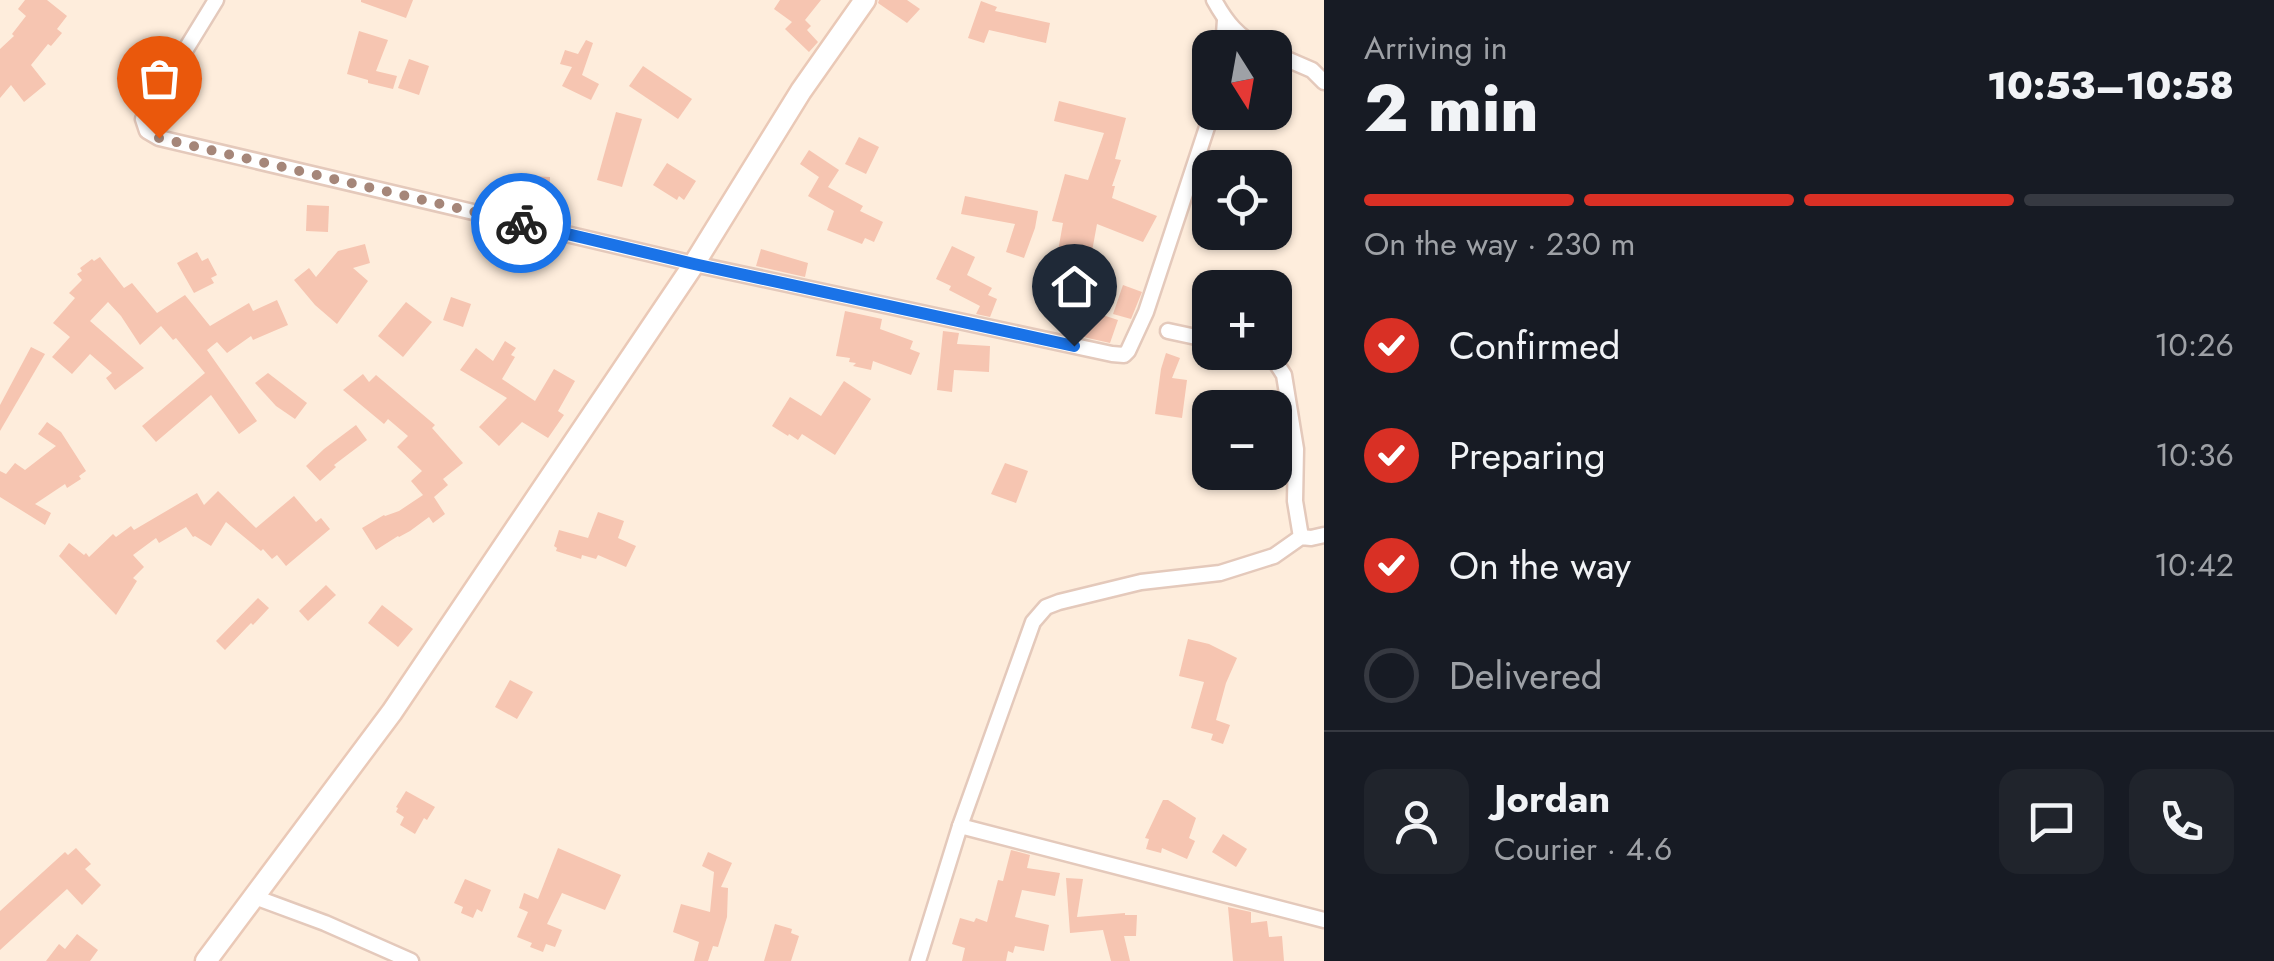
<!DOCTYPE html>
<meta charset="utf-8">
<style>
body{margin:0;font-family:Jost,sans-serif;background:#20242c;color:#f1f3f6;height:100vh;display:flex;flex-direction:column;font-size:38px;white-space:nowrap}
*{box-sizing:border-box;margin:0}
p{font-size:32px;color:#9ea1a6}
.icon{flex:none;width:55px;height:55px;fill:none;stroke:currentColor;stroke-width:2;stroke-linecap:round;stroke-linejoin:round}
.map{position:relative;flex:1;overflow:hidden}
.panel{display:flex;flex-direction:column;background:#171b24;width:950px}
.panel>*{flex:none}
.needle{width:65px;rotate:169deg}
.fabs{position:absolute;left:1192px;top:30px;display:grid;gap:20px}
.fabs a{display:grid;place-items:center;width:100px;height:100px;border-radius:20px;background:#171b24;box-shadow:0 2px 8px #0004;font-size:50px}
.pin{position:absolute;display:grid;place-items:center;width:85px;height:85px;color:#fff;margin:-102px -42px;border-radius:50% 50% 50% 0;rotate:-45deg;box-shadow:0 0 10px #0007}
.pin .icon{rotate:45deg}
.courier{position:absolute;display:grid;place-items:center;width:100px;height:100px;margin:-50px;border:8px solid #1a73e8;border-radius:50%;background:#fff;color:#222;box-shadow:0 2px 12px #0007}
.headline em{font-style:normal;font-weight:800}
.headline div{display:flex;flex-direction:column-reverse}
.headline{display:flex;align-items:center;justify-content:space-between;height:170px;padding:0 40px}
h1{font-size:65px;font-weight:800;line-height:75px}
.bar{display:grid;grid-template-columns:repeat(4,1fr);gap:15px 10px;align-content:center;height:120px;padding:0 40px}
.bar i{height:12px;border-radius:8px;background:#363941}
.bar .selected{background:#d93025}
.bar p{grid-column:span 4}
.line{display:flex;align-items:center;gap:25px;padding:0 40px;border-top:2px solid #363941}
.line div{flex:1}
.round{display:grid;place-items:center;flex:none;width:105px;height:105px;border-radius:20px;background:#20242c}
ol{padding:0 40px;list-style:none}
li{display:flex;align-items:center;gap:30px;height:110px}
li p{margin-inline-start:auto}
li .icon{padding:10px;border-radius:50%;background:#d93025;color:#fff;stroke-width:4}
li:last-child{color:#9ea1a6}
li i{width:55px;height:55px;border:5px solid #363941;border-radius:50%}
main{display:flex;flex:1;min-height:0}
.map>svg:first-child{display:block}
.building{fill:#f6c5b1}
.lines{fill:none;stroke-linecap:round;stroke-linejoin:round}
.street-casing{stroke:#e4c9bb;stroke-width:19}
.secondary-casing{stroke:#eac9b7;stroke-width:25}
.street{stroke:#fff;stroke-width:14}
.secondary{stroke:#fff;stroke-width:20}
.done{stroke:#a58679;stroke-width:10;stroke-dasharray:0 18}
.route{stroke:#1a73e8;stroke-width:12}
</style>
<main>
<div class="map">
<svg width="1324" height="961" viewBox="0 0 1324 961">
<rect width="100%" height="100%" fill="#feeddc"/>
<!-- building -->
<g class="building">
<polygon points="25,0 47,0 67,16 57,29 62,33 51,46 48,44 31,65 46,84 24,102 11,85 0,98 0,49 14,36 12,34 26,16 18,9"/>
<polygon points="361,0 413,0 406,18 361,2"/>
<polygon points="780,0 821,0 805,20 811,26 807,30 818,42 809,52 785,29 792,22 774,9"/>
<polygon points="879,0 907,0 920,9 907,23 878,3"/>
<polygon points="981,1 997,7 995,11 1050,23 1046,43 989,30 984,43 968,38"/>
<polygon points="359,31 388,40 376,71 397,76 393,89 368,83 368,80 347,74"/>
<polygon points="586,40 593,43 582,75 599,84 591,100 562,86 572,67 560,64 565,50 578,54"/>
<polygon points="409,59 429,66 419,95 398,88"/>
<polygon points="643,66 692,99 678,119 629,86"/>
<polygon points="1059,101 1126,118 1115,159 1121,160 1112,186 1115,186 1112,198 1157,216 1143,242 1097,224 1091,257 1058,251 1063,223 1052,221 1065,174 1088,180 1104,133 1054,121"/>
<polygon points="616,112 642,119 622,187 597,180"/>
<polygon points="859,137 879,147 866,174 845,164"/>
<polygon points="809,150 839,170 828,187 863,206 860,211 883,222 874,242 865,238 862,244 827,230 834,211 808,196 819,177 800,164"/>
<polygon points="667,163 696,181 684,200 679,196 677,200 653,185"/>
<polygon points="530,176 550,177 550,204 529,204"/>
<polygon points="965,196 1038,211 1035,228 1024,258 1006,252 1015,224 961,214"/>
<polygon points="307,205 329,206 328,232 306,231"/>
<polygon points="365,244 370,263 353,268 368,281 337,324 315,305 294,280 309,268 316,277 338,251"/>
<polygon points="952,246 975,257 967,275 992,288 988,295 997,299 990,317 976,314 980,306 949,290 951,286 936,279"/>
<polygon points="761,249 808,263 805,277 756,266"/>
<polygon points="197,252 202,261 208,258 217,275 211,278 214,283 194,293 177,263"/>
<polygon points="100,257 124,288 132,283 157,313 185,295 210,326 249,303 253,311 277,300 288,325 253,340 251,336 227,353 217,342 207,350 257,421 239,434 211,395 156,442 142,426 205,373 176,338 173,340 161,326 140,345 121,316 108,302 90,321 144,368 115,390 106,378 112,373 90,354 72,374 52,357 70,337 53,323 75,298 69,293 82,280 77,274 82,271 80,268 92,259 94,261"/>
<polygon points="1123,285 1142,292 1131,319 1113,314"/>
<polygon points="1053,295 1078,307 1118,320 1110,343 1079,336 1081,331 1044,316"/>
<polygon points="451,297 471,304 463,327 443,320"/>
<polygon points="406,302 432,322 403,357 378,336"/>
<polygon points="845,311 882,319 880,329 913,341 910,349 920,353 911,375 873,361 871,370 853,366 856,363 849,362 850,358 836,356"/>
<polygon points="943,331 959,333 957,344 990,346 989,372 954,370 952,392 937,390"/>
<polygon points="505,341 516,348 511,355 515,357 502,379 535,401 554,369 575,381 558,411 564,415 548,438 522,422 499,446 479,427 507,398 460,370 476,348 493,361"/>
<polygon points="31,347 45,354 0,431 0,405"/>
<polygon points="1166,353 1180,358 1172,378 1187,380 1182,418 1155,414 1161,369"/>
<polygon points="268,373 307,403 295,419 276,406 255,383"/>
<polygon points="363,374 369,382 376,375 435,425 432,428 463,463 443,479 448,485 434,497 445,514 433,523 429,517 410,531 399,537 398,536 376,550 362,528 384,515 385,516 399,511 423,495 411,481 422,471 397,447 408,436 388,419 384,424 343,390"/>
<polygon points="844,381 871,399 835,455 802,434 798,440 789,434 788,436 772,426 790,397 821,416"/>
<polygon points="47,422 61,432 86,471 79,476 81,479 67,488 65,484 35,504 51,513 45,525 0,497 0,471 6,474 15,463 25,470 56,446 38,434"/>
<polygon points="356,425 367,440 334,465 336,467 320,481 306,466 324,449"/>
<polygon points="1005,463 1028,471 1016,503 991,494"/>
<polygon points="218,491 256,528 294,496 316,522 321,518 330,529 286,566 277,555 272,559 263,549 261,551 226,522 211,546 195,536 193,537 186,527 159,543 156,538 133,555 144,567 133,578 137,581 116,615 59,556 69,543 84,555 86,553 89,557 113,534 116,537 131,526 134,530 197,493 204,505"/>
<polygon points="598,512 624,521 618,538 636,546 626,567 598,555 596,559 582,555 581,559 556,551 557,548 554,546 559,530 588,538"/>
<polygon points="326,585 336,595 308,621 299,611"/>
<polygon points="258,598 269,608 253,625 251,623 225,650 216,641"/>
<polygon points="382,605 413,629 398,647 368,623"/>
<polygon points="1188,639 1209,644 1237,658 1226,683 1216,720 1230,725 1223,744 1211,740 1213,734 1191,728 1204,682 1179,676"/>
<polygon points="510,680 533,692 517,719 495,707"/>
<polygon points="406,791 435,807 427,820 424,818 415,834 400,825 404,817 396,812 398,808 396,807"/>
<polygon points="1163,800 1168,800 1196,818 1189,838 1195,841 1187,859 1162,848 1161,853 1146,849 1149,839 1145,838"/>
<polygon points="1223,834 1247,849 1236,867 1212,852"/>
<polygon points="76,848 91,864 85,869 101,885 82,905 67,889 0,950 0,911 65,852 68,855"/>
<polygon points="558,848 621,875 605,910 562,893 547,924 562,930 555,947 546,944 543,952 530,947 532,943 517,937 528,912 519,908 524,893 538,899"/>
<polygon points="1011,850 1030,855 1027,868 1060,873 1055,896 1022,890 1015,917 1049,925 1044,951 1015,946 1013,953 1008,951 1006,961 962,961 965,948 952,944 960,918 974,922 976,918 987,922 998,880 1003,881"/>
<polygon points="708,852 732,863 721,887 728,888 727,917 718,947 713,946 708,961 694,961 699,942 673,932 681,904 710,912 714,872 702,866"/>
<polygon points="1066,878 1083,879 1077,917 1125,913 1125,915 1137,915 1136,936 1124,936 1130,961 1111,961 1103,930 1070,933"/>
<polygon points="465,879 491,890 482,912 477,909 473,918 461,913 463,907 454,903"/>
<polygon points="1228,907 1251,912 1251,923 1267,921 1269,937 1282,936 1284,961 1233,961"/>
<polygon points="775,924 792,929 791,933 799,936 791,961 764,961"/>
<polygon points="77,934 98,950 90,961 46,961 59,944 65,949"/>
</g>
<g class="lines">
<!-- street casing -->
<g class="street-casing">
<g id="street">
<polyline points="216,0 143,119 147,131 159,138 694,264 1112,354 1124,355 1128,351 1146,312 1212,112"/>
<path d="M1214,0C1226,22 1238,37 1261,48"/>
<polyline points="1223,48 1225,20"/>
<polyline points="1275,54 1312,70 1324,82"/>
<polyline points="1168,331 1210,340"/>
<polyline points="1260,352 1273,358 1284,375 1296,449 1295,501 1301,537"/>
<polyline points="960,826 1324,920"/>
<polyline points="252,896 325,923 411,961"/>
<polyline points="918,961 960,826 1033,622 1046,607 1059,602 1141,582 1220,573 1274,556 1301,537 1311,538 1324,535"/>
</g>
</g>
<!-- secondary casing -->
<g class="secondary-casing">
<polyline id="secondary" points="206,961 392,712 694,264 801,91 865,0"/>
</g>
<!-- street -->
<use href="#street" class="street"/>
<!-- secondary -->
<use href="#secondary" class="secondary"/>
</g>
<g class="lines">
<!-- done -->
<polyline class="done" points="159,138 521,223"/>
<!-- route -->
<polyline class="route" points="521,223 694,264 1074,346"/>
</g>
</svg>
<div class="fabs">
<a><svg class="needle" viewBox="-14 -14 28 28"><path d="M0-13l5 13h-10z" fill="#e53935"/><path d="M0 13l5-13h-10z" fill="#9ea1a6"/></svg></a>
<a><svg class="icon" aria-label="locate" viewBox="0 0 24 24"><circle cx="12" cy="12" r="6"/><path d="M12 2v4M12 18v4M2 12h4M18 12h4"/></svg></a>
<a>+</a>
<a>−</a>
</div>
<div class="pin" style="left:159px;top:138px;background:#ea580c"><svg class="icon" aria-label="bag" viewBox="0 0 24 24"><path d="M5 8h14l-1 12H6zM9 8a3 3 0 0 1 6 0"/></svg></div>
<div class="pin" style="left:1074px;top:346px;background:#1f2937"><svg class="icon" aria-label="home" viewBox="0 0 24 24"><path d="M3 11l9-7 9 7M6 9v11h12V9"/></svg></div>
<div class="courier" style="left:521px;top:223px"><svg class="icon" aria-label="bike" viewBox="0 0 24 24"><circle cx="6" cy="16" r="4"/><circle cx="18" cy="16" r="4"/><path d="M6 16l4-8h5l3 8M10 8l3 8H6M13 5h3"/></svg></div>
</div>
<section class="panel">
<div class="headline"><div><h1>2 min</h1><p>Arriving in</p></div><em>10:53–10:58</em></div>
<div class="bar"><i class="selected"></i><i class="selected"></i><i class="selected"></i><i></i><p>On the way · 230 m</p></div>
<ol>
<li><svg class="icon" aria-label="check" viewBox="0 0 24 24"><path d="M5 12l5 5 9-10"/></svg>Confirmed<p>10:26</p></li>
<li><svg class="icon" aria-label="check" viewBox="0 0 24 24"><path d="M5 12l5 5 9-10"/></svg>Preparing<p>10:36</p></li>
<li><svg class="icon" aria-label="check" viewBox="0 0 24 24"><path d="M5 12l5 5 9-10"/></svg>On the way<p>10:42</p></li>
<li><i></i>Delivered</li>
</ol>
<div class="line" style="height:180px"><a class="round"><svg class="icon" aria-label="person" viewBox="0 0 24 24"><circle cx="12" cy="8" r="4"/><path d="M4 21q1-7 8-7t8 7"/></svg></a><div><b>Jordan</b><p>Courier · 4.6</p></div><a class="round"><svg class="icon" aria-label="chat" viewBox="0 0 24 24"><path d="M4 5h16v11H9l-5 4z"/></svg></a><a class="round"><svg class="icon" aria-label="phone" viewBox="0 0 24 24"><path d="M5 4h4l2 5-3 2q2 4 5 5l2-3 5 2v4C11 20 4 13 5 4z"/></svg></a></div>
</section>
</main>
